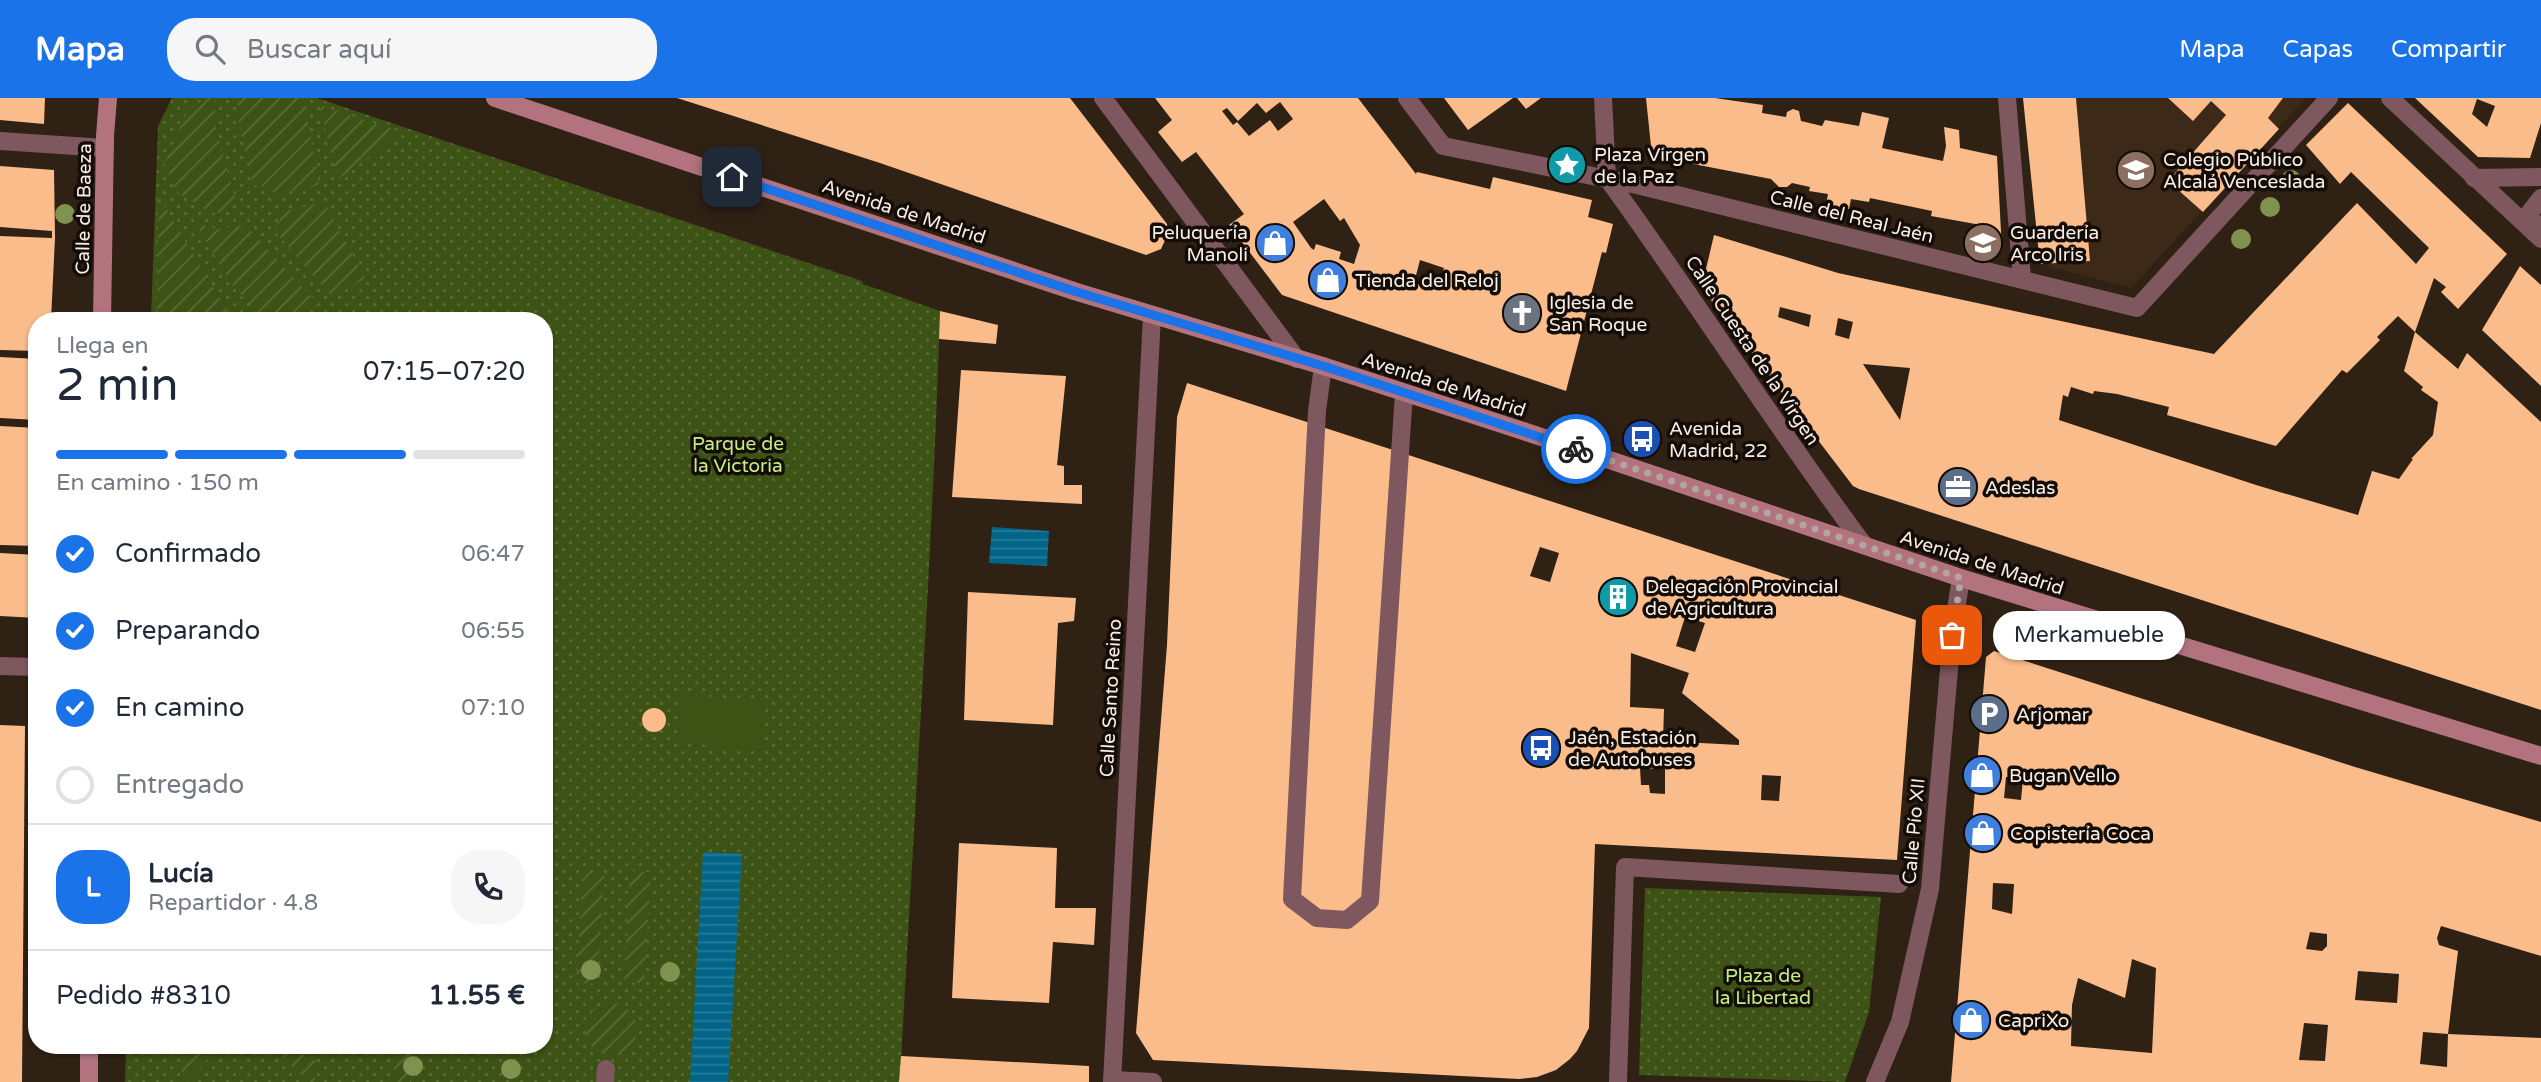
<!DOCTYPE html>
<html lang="es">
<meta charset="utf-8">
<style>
body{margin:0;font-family:"Varela Round",sans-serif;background:#f6f6f7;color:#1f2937;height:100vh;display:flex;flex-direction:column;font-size:26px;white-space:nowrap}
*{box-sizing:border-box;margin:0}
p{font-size:23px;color:#747a83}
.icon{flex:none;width:38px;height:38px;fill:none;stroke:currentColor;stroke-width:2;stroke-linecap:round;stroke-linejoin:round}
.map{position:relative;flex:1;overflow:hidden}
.drawer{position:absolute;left:28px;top:214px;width:525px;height:742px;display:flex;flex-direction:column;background:#fff;border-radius:28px;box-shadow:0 2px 5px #0004}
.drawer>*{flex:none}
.pin{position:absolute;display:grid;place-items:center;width:60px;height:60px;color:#fff;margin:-30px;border-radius:14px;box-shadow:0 4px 10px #0006}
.courier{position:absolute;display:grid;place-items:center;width:70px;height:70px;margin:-35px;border:5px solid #1a73e8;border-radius:50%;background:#fff;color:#222;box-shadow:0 2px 9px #0007}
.bubble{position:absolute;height:49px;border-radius:24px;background:#fff;box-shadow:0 2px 5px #0004;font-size:23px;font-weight:600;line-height:49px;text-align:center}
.head em{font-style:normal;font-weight:600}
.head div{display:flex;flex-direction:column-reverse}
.head{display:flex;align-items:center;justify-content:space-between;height:119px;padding:0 28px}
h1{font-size:46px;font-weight:600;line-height:52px}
.bar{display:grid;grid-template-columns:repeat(4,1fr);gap:10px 7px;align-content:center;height:84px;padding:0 28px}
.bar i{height:9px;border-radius:5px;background:#e0e1e3}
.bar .on{background:#1a73e8}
.bar p{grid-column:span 4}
.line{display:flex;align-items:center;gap:18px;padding:0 28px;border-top:2px solid #e0e1e3}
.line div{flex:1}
.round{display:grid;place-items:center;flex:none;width:74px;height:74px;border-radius:28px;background:#f6f6f7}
ol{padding:0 28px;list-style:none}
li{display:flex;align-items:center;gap:21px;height:77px}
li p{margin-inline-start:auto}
li .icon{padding:7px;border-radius:50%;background:#1a73e8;color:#fff;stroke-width:4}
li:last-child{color:#747a83}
li i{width:38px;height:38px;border:4px solid #e0e1e3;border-radius:50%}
header{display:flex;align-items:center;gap:42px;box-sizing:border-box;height:98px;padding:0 35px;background:#1a73e8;color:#fff}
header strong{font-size:33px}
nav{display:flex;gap:38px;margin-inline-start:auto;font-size:24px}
.search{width:490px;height:63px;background:#f6f6f7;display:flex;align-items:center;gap:18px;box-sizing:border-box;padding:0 24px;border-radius:28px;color:#747a83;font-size:26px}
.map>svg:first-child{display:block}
.built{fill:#3d2918}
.grass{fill:url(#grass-dots)}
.garden{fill:url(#garden-furrows)}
.pitch{fill:#3d5215}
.water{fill:url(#water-rules)}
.building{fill:#f9bc8a;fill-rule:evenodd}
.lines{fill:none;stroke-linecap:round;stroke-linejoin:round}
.lane{stroke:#7f575e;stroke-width:18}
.street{stroke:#7f575e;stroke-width:18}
.secondary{stroke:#b2737f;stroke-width:18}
.tree{fill:#80924f}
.done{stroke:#b3a69d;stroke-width:7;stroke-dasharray:0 12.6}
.route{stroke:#1a73e8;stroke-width:9}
.labels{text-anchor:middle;stroke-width:7;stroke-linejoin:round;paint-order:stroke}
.poi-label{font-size:19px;fill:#f9eee6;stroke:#130c07;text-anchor:start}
.street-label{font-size:19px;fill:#f9eee6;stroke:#130c07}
.park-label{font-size:19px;fill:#c2ef7e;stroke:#130c07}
</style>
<header>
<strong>Mapa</strong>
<div class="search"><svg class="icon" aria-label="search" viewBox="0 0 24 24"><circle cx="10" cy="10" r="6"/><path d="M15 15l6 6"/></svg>Buscar aquí</div>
<nav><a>Mapa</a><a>Capas</a><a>Compartir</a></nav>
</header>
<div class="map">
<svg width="2541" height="984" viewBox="0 0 2541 984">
<defs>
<pattern id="grass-dots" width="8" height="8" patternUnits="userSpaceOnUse" patternTransform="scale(1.75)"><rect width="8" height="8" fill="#3d5215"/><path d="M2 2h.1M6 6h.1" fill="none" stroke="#5a6b37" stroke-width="1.8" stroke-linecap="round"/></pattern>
<pattern id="garden-furrows" width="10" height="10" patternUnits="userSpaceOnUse" patternTransform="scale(1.75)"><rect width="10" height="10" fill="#3d5215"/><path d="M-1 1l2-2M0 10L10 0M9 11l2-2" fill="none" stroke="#5a6b37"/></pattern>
<pattern id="water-rules" width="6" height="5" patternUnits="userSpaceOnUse" patternTransform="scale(1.75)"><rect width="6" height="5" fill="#026588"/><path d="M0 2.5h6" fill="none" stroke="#287b99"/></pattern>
</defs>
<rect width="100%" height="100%" fill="#302115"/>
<!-- built -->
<polygon class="built" points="2023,0 2306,0 2131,190 2040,166"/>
<!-- grass -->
<g class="grass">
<path d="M172,0H317L862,183L863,186L940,213C932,470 913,727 900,984H125L126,947H544V222H151L158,28Z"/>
<polygon points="1645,790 1881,799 1869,914 1845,984 1639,977"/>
</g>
<!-- garden -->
<g class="garden">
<polygon points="205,0 214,0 216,33 235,100 232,113 210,115 177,94 164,66 187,14"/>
<path d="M238,0H297L304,2L319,87L276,96L268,89L252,87C249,57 236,32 238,0Z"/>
<polygon points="319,7 395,32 387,46 338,81"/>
<polygon points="158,97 226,211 234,222 157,222"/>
<polygon points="324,104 366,181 330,197 273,131 280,122 281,114"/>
<polygon points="195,125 218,131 241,127 251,133 319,207 296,222 262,222 231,185"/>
<polygon points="583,773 604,775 597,886 576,885"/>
<polygon points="630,773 651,774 644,885 624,884"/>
<circle cx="611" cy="931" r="26"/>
<polygon points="181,947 221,947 187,984 182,984"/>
<polygon points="272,947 316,947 315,984 308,984"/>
<polygon points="395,954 411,955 410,984 394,984"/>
</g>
<!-- pitch -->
<polygon class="pitch" points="681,596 766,604 762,653 678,644"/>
<!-- water -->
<g class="water">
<polygon points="992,429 1049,433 1047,468 989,465"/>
<polygon points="703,754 742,756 728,984 690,984"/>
</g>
<!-- building -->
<g class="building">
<polygon points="0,0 45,0 44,26 0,22"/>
<polygon points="677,0 1070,0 1167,126 1168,136 1161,151 1146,157 880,65"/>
<path d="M1155,0H1358L1416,76L1417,74L1490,91L1493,79L1592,102L1588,119L1613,126L1606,155L1602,154L1566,293L1282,197L1229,127L1244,116L1196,54L1182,64L1158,34L1172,22ZM1280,4L1293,21L1278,33L1270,22L1249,38L1237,24L1233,27L1222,13L1227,10L1238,23L1257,5L1266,15ZM1324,101L1340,123L1344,120L1360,147L1354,166L1339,161L1341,154L1316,146L1314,152L1311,150L1293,124ZM1420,162L1444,170L1438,192L1414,185Z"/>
<polygon points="1444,0 1513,0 1468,32"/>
<polygon points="1517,0 1541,0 1526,11"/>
<polygon points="1646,0 1715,0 1763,7 1762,15 1786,19 1787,14 1793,11 1799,13 1801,23 1822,28 1825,22 1859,28 1862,14 1889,20 1882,50 1943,63 1946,48 1944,29 1959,32 1960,50 1997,58 2002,153 1977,148 1981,127 1931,118 1932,113 1870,100 1869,104 1851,101 1849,111 1826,107 1828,96 1809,93 1810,89 1792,85 1787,89 1779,89 1771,81 1652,58"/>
<polygon points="2023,0 2076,0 2090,163 2040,166"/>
<polygon points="2168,0 2283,0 2268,20 2279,31 2203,114 2168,83 2226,17 2211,3 2193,23"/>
<path d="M2415,0H2541V25L2530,60L2478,59ZM2477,1L2495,8L2487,29L2472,16Z"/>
<path d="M2348,5L2507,156L2458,211L2441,194L2446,189L2434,180L2415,234L2398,218L2377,239L2380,242L2347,275L2342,272L2276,348L2167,317L2169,309L2117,296L2094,293L2093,296L2071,289L2068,299L2063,297L2059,322L2256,387L2358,417L2372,373L2399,381L2413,361H2411L2433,337L2438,304L2421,292L2423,289L2404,273L2415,234L2458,271L2467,255L2541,324V612L1859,391L1853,388L1708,198L1706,190V171L1714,137L1838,175L2214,256L2357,105L2416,166L2429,150L2351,74L2340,86L2306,47ZM1780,209L1811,217L1809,229L1778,219ZM1838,220L1853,224L1849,241L1835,237ZM1863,266L1910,270L1900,322Z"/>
<polygon points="0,68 54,72 55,140 51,222 37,222 37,253 0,252 0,138 52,140 52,133 0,129"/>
<polygon points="2520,168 2541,187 2541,288 2482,232"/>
<polygon points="940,213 998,227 996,246 939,241"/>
<polygon points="0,259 37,261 37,322 0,320"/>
<polygon points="961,272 1066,278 1057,367 1064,368 1064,387 1082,387 1082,406 952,399"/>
<path d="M1187,285L1916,522L1897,762L1595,746L1589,930L1577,953L1570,961L1556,972L1537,979L1519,981L1153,962L1136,935L1167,547L1177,319ZM1540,449L1559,455L1550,484L1530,478ZM1685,519L1705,525L1695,554L1676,548ZM1631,555L1689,575L1682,595L1739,642V647L1663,643L1664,611L1630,609ZM1640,670L1665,671V696L1650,695L1649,687H1641ZM1762,677L1781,678L1779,703L1761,702Z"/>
<polygon points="0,328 37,330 37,448 0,447"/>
<polygon points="0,455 37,457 37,520 0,518"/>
<polygon points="968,494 1076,500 1074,523 1058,525 1053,627 964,622"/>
<path d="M1994,553L2355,669L2541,724V858L2441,828L2437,840L2439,847L2458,853L2448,936L2541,940V984H1951L1986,559ZM2006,679L2023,681L2021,702L2004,700ZM1993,785L2014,786L2012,816L1992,811ZM2310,834L2327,836V848L2322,853L2306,851ZM2132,861L2156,870L2152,955L2071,948L2072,907L2078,880L2125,900ZM2358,873L2399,876L2397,905L2355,902ZM2304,925L2328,927L2325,963L2299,962ZM2423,934L2448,936L2447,969L2420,966Z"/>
<circle cx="654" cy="622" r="12"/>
<polygon points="0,627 25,628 22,984 0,984"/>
<polygon points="959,745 1057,750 1055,810 1096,810 1094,847 1053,844 1049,905 952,900"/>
<polygon points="901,958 1089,968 1089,984 899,984"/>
</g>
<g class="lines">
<!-- lane -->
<polyline class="lane" points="1323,268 1317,313 1292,801 1317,820 1347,822 1370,803 1404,295"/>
<!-- street -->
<g class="street">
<polyline points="1103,0 1297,261"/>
<polyline points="1407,0 1443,48 1637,87 2137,210 2329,0"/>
<polyline points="1603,0 1607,80"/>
<polyline points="2007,0 2022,181"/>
<polyline points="2390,0 2541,141"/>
<polyline points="0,43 105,50"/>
<path d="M1607,80C1695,201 1775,328 1864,447"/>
<polyline points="2474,80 2541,79"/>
<polyline points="2541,100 2527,118 2541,130"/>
<polyline points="0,568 37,569"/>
<polyline points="1112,982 1153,984"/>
<polyline points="1618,983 1625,769 1899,786"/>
<polyline points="605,984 606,971"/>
<polyline points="1112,984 1152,218"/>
<polyline points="1875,984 1900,924 1930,791 1952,537 1961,480"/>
</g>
<!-- secondary -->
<g class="secondary">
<polyline points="495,0 1077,194 1323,268 1517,331 1961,480 2541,658"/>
<polyline points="102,222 105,38 108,0"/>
<polyline points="89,984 89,947"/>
</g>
</g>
<!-- trees -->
<g class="tree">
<circle cx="2291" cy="82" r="10"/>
<circle cx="2270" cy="109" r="10"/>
<circle cx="65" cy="116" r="10"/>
<circle cx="2241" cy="141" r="10"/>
<circle cx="591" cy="872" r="10"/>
<circle cx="670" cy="874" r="10"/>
<circle cx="413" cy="968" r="10"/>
<circle cx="511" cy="971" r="10"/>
</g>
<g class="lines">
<!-- done -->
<polyline class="done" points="1576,351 1961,480 1952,537"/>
<!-- route -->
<polyline class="route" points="732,79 1077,194 1323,268 1576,351"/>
</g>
<!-- icons -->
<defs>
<g id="sight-disc" transform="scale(2.0125)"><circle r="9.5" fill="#0f9aa8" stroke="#130c07"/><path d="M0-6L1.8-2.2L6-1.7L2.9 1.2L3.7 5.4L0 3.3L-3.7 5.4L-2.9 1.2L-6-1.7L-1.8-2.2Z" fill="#fff"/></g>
<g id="school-disc" transform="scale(2.0125)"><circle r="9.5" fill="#8d6e63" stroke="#130c07"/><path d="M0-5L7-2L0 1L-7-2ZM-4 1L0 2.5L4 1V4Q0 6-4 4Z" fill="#fff"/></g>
<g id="shop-disc" transform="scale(2.0125)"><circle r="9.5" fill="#3f7fe0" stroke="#130c07"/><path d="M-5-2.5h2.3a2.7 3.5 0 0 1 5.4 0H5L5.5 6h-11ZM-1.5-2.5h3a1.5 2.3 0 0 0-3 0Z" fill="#fff"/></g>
<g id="church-disc" transform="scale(2.0125)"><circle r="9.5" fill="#6b7280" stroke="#130c07"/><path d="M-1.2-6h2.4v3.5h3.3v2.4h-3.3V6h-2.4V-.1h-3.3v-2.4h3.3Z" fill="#fff"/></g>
<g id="bus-disc" transform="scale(2.0125)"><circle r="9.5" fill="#1a4fb4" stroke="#130c07"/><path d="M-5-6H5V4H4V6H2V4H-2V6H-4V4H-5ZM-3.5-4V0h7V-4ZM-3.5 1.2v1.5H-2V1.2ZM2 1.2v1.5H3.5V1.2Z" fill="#fff"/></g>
<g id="office-disc" transform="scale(2.0125)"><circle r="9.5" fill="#5c6f8a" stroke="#130c07"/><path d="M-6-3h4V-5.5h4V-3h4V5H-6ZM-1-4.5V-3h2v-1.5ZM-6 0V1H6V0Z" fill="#fff"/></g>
<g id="building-disc" transform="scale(2.0125)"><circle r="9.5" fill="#0f9aa8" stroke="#130c07"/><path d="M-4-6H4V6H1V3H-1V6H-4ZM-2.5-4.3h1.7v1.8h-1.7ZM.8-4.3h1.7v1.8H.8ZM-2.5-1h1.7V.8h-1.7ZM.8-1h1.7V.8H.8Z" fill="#fff"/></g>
<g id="parking-disc" transform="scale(2.0125)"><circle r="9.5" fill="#5c6f8a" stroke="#130c07"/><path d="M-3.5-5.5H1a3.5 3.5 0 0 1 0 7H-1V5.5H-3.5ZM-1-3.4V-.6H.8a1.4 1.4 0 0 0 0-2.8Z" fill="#fff"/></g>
</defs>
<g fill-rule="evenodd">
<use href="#sight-disc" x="1567" y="67"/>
<use href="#school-disc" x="2136" y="72"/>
<use href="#shop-disc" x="1275" y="145"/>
<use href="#school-disc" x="1983" y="145"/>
<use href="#shop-disc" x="1328" y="182"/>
<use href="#church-disc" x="1522" y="215"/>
<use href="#bus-disc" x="1642" y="341"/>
<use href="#office-disc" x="1958" y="389"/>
<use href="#building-disc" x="1618" y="499"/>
<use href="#parking-disc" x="1989" y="616"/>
<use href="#bus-disc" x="1541" y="650"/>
<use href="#shop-disc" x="1982" y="677"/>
<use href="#shop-disc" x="1983" y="735"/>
<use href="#shop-disc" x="1971" y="922"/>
</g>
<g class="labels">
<!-- poi labels -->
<g class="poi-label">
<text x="1594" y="63">Plaza Virgen<tspan x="1594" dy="22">de la Paz</tspan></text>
<text x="2163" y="68">Colegio Público<tspan x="2163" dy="22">Alcalá Venceslada</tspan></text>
<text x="1248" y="141" text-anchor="end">Peluquería<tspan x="1248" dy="22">Manoli</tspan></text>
<text x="2010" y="141">Guardería<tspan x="2010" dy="22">Arco Iris</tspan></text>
<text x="1355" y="189">Tienda del Reloj</text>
<text x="1549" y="211">Iglesia de<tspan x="1549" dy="22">San Roque</tspan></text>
<text x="1669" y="337">Avenida<tspan x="1669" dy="22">Madrid, 22</tspan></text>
<text x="1985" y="396">Adeslas</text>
<text x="1645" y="495">Delegación Provincial<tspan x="1645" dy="22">de Agricultura</tspan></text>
<text x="2016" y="623">Arjomar</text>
<text x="1568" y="646">Jaén, Estación<tspan x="1568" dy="22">de Autobuses</tspan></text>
<text x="2009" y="684">Bugan Vello</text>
<text x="2010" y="742">Copistería Coca</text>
<text x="1998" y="929">CapriXo</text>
</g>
<!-- street labels -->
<g class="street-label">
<text transform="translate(83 111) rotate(-89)" y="7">Calle de Baeza</text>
<text transform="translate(904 113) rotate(18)" y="7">Avenida de Madrid</text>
<text transform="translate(1852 118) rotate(14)" y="7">Calle del Real Jaén</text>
<text transform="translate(1753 252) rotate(56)" y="7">Calle Cuesta de la Virgen</text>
<text transform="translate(1444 286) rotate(18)" y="7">Avenida de Madrid</text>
<text transform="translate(1982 464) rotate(18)" y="7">Avenida de Madrid</text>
<text transform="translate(1110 600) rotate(-87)" y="7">Calle Santo Reino</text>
<text transform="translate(1913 733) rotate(-85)" y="7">Calle Pío XII</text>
</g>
<!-- park labels -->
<g class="park-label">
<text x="738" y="352">Parque de<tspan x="738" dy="22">la Victoria</tspan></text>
<text x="1763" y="884">Plaza de<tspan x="1763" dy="22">la Libertad</tspan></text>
</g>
</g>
</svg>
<div class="pin" style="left:1952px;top:537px;background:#ea580c"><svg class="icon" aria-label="bag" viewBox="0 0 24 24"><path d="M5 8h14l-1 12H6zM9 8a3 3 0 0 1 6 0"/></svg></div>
<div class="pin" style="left:732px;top:79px;background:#1f2937"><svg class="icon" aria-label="home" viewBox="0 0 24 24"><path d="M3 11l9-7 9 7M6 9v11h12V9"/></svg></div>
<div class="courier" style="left:1576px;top:351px"><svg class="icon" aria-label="bike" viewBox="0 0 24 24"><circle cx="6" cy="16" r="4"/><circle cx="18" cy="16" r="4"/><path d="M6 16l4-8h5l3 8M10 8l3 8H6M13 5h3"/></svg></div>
<div class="bubble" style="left:1993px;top:513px;width:192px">Merkamueble</div>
<section class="drawer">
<div class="head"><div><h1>2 min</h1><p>Llega en</p></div><em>07:15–07:20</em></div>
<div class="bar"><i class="on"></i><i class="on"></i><i class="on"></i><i></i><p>En camino · 150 m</p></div>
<ol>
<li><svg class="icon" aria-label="check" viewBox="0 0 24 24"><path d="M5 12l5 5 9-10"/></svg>Confirmado<p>06:47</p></li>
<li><svg class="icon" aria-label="check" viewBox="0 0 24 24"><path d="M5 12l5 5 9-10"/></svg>Preparando<p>06:55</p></li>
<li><svg class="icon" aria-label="check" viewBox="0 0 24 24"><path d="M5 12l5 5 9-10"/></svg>En camino<p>07:10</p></li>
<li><i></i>Entregado</li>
</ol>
<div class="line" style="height:126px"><b class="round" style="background:#1a73e8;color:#fff">L</b><div><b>Lucía</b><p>Repartidor · 4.8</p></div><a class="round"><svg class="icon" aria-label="phone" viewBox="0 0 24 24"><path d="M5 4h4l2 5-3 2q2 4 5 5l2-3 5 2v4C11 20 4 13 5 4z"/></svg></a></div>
<div class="line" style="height:91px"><div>Pedido #8310</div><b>11.55 €</b></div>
</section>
</div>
